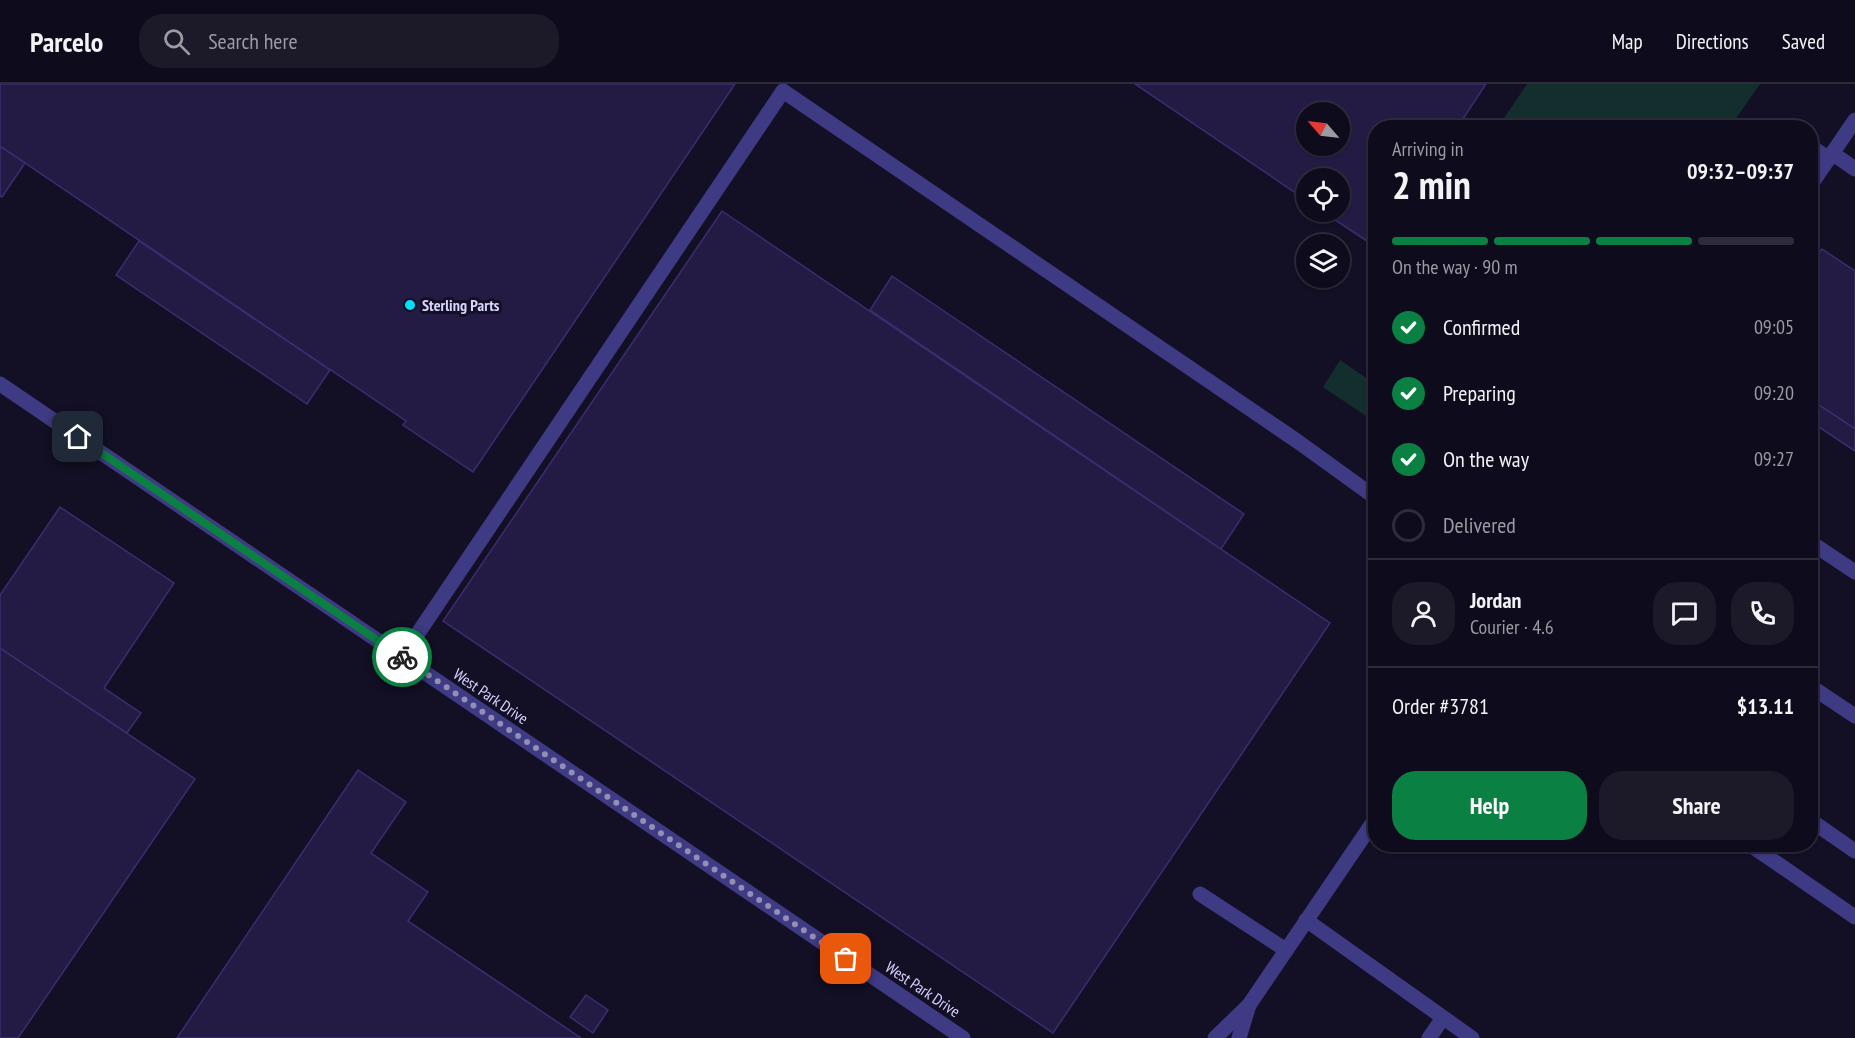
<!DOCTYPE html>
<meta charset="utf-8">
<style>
body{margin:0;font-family:"PT Sans Narrow",sans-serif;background:#1c1929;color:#f1f3f6;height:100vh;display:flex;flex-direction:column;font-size:22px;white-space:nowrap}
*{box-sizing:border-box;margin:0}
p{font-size:20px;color:#9b9ba3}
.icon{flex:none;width:33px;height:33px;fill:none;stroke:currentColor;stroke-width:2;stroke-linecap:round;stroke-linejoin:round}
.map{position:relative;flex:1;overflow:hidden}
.drawer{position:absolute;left:1368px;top:36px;width:450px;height:732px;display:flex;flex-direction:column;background:#0e0b1c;border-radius:24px;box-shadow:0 2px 4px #0004,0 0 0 2px #2e2b3b}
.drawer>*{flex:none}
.needle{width:39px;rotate:298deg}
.buttons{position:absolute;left:1296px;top:18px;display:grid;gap:12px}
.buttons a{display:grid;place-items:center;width:54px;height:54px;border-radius:50%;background:#0e0b1c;box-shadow:0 2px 4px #0004,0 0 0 2px #2e2b3b;font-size:30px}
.pin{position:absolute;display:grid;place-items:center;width:51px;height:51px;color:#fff;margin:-26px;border-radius:12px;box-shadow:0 3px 9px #0006}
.courier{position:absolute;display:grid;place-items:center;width:60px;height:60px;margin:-30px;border:4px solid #0b8043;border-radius:50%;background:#fff;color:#222;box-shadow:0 2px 8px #0007}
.overview em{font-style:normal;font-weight:600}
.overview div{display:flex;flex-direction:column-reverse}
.overview{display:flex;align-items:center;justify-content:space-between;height:102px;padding:0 24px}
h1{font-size:39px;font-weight:600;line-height:45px}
.bar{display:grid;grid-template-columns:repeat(4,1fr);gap:9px 6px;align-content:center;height:72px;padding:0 24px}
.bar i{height:8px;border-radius:4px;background:#2e2b3b}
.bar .active{background:#0b8043}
.bar p{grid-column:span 4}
.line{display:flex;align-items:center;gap:15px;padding:0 24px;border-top:2px solid #2e2b3b}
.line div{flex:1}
.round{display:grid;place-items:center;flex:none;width:63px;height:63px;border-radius:24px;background:#1c1929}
ol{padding:0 24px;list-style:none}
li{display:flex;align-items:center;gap:18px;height:66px}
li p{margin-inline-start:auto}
li .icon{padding:6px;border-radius:50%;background:#0b8043;color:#fff;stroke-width:4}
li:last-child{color:#9b9ba3}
li i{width:33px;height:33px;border:3px solid #2e2b3b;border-radius:50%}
.primary-button{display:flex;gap:12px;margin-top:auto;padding:12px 24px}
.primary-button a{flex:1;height:69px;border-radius:24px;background:#0b8043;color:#fff;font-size:24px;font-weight:600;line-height:69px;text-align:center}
.primary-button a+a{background:#1c1929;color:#f1f3f6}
header{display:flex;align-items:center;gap:36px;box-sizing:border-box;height:84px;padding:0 30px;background:#0e0b1c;border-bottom:2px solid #2e2b3b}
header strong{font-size:28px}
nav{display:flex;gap:33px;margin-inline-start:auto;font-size:21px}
.search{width:420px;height:54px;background:#1c1929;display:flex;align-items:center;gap:15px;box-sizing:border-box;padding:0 21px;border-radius:24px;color:#9b9ba3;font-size:22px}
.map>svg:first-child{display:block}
.green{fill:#122f2e}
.building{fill:#241b45;stroke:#3c2d71;stroke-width:1.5;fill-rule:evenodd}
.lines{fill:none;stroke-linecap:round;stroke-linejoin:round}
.minor{stroke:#3e3a83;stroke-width:15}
.done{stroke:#938eb3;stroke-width:6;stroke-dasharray:0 10.8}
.route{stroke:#0b8043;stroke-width:8}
.poi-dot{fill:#02dffb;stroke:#130f25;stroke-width:2}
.labels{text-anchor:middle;stroke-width:6;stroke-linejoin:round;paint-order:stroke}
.poi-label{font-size:16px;font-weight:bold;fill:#d8d3ff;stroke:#130f25;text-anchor:start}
.street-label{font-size:16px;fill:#d8d3ff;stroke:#130f25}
</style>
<header>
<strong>Parcelo</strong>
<div class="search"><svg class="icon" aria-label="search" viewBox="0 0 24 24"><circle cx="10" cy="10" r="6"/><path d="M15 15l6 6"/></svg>Search here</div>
<nav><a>Map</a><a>Directions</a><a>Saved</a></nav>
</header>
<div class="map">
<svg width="1855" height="954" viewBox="0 0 1855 954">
<rect width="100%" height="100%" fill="#130f25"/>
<!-- green -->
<g class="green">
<polygon points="1527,0 1760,0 1730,43 1498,43"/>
<polygon points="1340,276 1375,300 1375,338 1323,303"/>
</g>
<!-- building -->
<g class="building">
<polygon points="0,0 735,0 473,388 403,341 406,337 0,62"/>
<path d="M1135,0H1486L1457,44H1376V163L1323,128H1340V94H1306V116ZM1306,28H1340V62H1306Z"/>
<polygon points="0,62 25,79 2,113 0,112"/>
<polygon points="722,127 1330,539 1053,949 443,537"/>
<polygon points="139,157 330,286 307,320 116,191"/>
<polygon points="1822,165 1855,187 1855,345 1810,315 1810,181"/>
<polygon points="892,192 1244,430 1221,465 870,226"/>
<polygon points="1810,315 1855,345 1855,367 1810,337"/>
<polygon points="60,423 174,499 104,604 141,629 127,649 0,564 0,511"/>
<polygon points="0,564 195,695 18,954 0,954"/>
<polygon points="358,686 406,718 371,769 428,808 408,837 581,954 177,954"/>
<polygon points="586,911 608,926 593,949 570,933"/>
</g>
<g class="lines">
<!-- minor -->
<g class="minor">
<polyline points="1781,42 1783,44"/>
<polyline points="1810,62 1829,75"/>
<polyline points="1832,69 1855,85"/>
<polyline points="1810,102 1855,36"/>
<polyline points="0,300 963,954"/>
<polyline points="1810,458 1855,488"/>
<polyline points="402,573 783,7 1297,357 1376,414"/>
<polyline points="1810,602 1855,632"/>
<polyline points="1810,736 1855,767"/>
<polyline points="1749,760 1855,833"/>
<polyline points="1200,810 1286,866"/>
<polyline points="1306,836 1472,954"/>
<polyline points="1215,954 1249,921 1376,734"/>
<polyline points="1239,954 1249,921"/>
<polyline points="1429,954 1443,934"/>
</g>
</g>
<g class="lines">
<!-- done -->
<polyline class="done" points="402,573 846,875"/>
<!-- route -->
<polyline class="route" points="78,353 402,573"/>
</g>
<!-- markers -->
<circle class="poi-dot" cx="410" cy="221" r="6"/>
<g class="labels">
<!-- poi labels -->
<g class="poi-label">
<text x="422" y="227">Sterling Parts</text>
</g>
<!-- street labels -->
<g class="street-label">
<text transform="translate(491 612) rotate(34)" y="6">West Park Drive</text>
<text transform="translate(923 905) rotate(34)" y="6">West Park Drive</text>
</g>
</g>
</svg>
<div class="buttons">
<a><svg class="needle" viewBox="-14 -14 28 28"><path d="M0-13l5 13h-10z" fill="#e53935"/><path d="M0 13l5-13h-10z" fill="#9b9ba3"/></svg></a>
<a><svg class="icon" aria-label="locate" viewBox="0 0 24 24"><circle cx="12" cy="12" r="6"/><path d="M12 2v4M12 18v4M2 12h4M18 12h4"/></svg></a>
<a><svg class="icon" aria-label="layers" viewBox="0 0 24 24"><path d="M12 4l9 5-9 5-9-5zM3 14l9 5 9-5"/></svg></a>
</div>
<div class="pin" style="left:846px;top:875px;background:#ea580c"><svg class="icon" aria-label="bag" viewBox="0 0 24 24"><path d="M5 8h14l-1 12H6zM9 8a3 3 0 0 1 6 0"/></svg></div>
<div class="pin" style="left:78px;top:353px;background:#1f2937"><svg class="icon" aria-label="home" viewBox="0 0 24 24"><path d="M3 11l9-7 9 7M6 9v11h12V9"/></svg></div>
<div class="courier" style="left:402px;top:573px"><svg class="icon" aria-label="bike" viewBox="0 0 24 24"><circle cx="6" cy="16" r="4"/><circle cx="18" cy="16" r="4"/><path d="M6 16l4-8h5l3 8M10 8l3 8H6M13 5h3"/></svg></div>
<section class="drawer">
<div class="overview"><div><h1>2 min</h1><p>Arriving in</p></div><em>09:32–09:37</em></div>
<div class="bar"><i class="active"></i><i class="active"></i><i class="active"></i><i></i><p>On the way · 90 m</p></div>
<ol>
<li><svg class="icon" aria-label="check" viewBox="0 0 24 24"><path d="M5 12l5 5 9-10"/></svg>Confirmed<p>09:05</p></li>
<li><svg class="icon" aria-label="check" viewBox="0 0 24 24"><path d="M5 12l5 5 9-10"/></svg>Preparing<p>09:20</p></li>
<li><svg class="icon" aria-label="check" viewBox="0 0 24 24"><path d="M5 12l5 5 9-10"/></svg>On the way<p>09:27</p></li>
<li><i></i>Delivered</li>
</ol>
<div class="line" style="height:108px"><a class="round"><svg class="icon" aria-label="person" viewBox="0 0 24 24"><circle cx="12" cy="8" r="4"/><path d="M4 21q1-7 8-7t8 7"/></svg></a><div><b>Jordan</b><p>Courier · 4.6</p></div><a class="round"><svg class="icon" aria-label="chat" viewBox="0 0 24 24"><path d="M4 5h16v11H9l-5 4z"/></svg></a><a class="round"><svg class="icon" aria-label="phone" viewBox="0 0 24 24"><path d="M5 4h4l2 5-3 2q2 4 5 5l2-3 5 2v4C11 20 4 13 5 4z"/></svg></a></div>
<div class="line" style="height:78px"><div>Order #3781</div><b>$13.11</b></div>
<div class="primary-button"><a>Help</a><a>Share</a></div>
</section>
</div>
